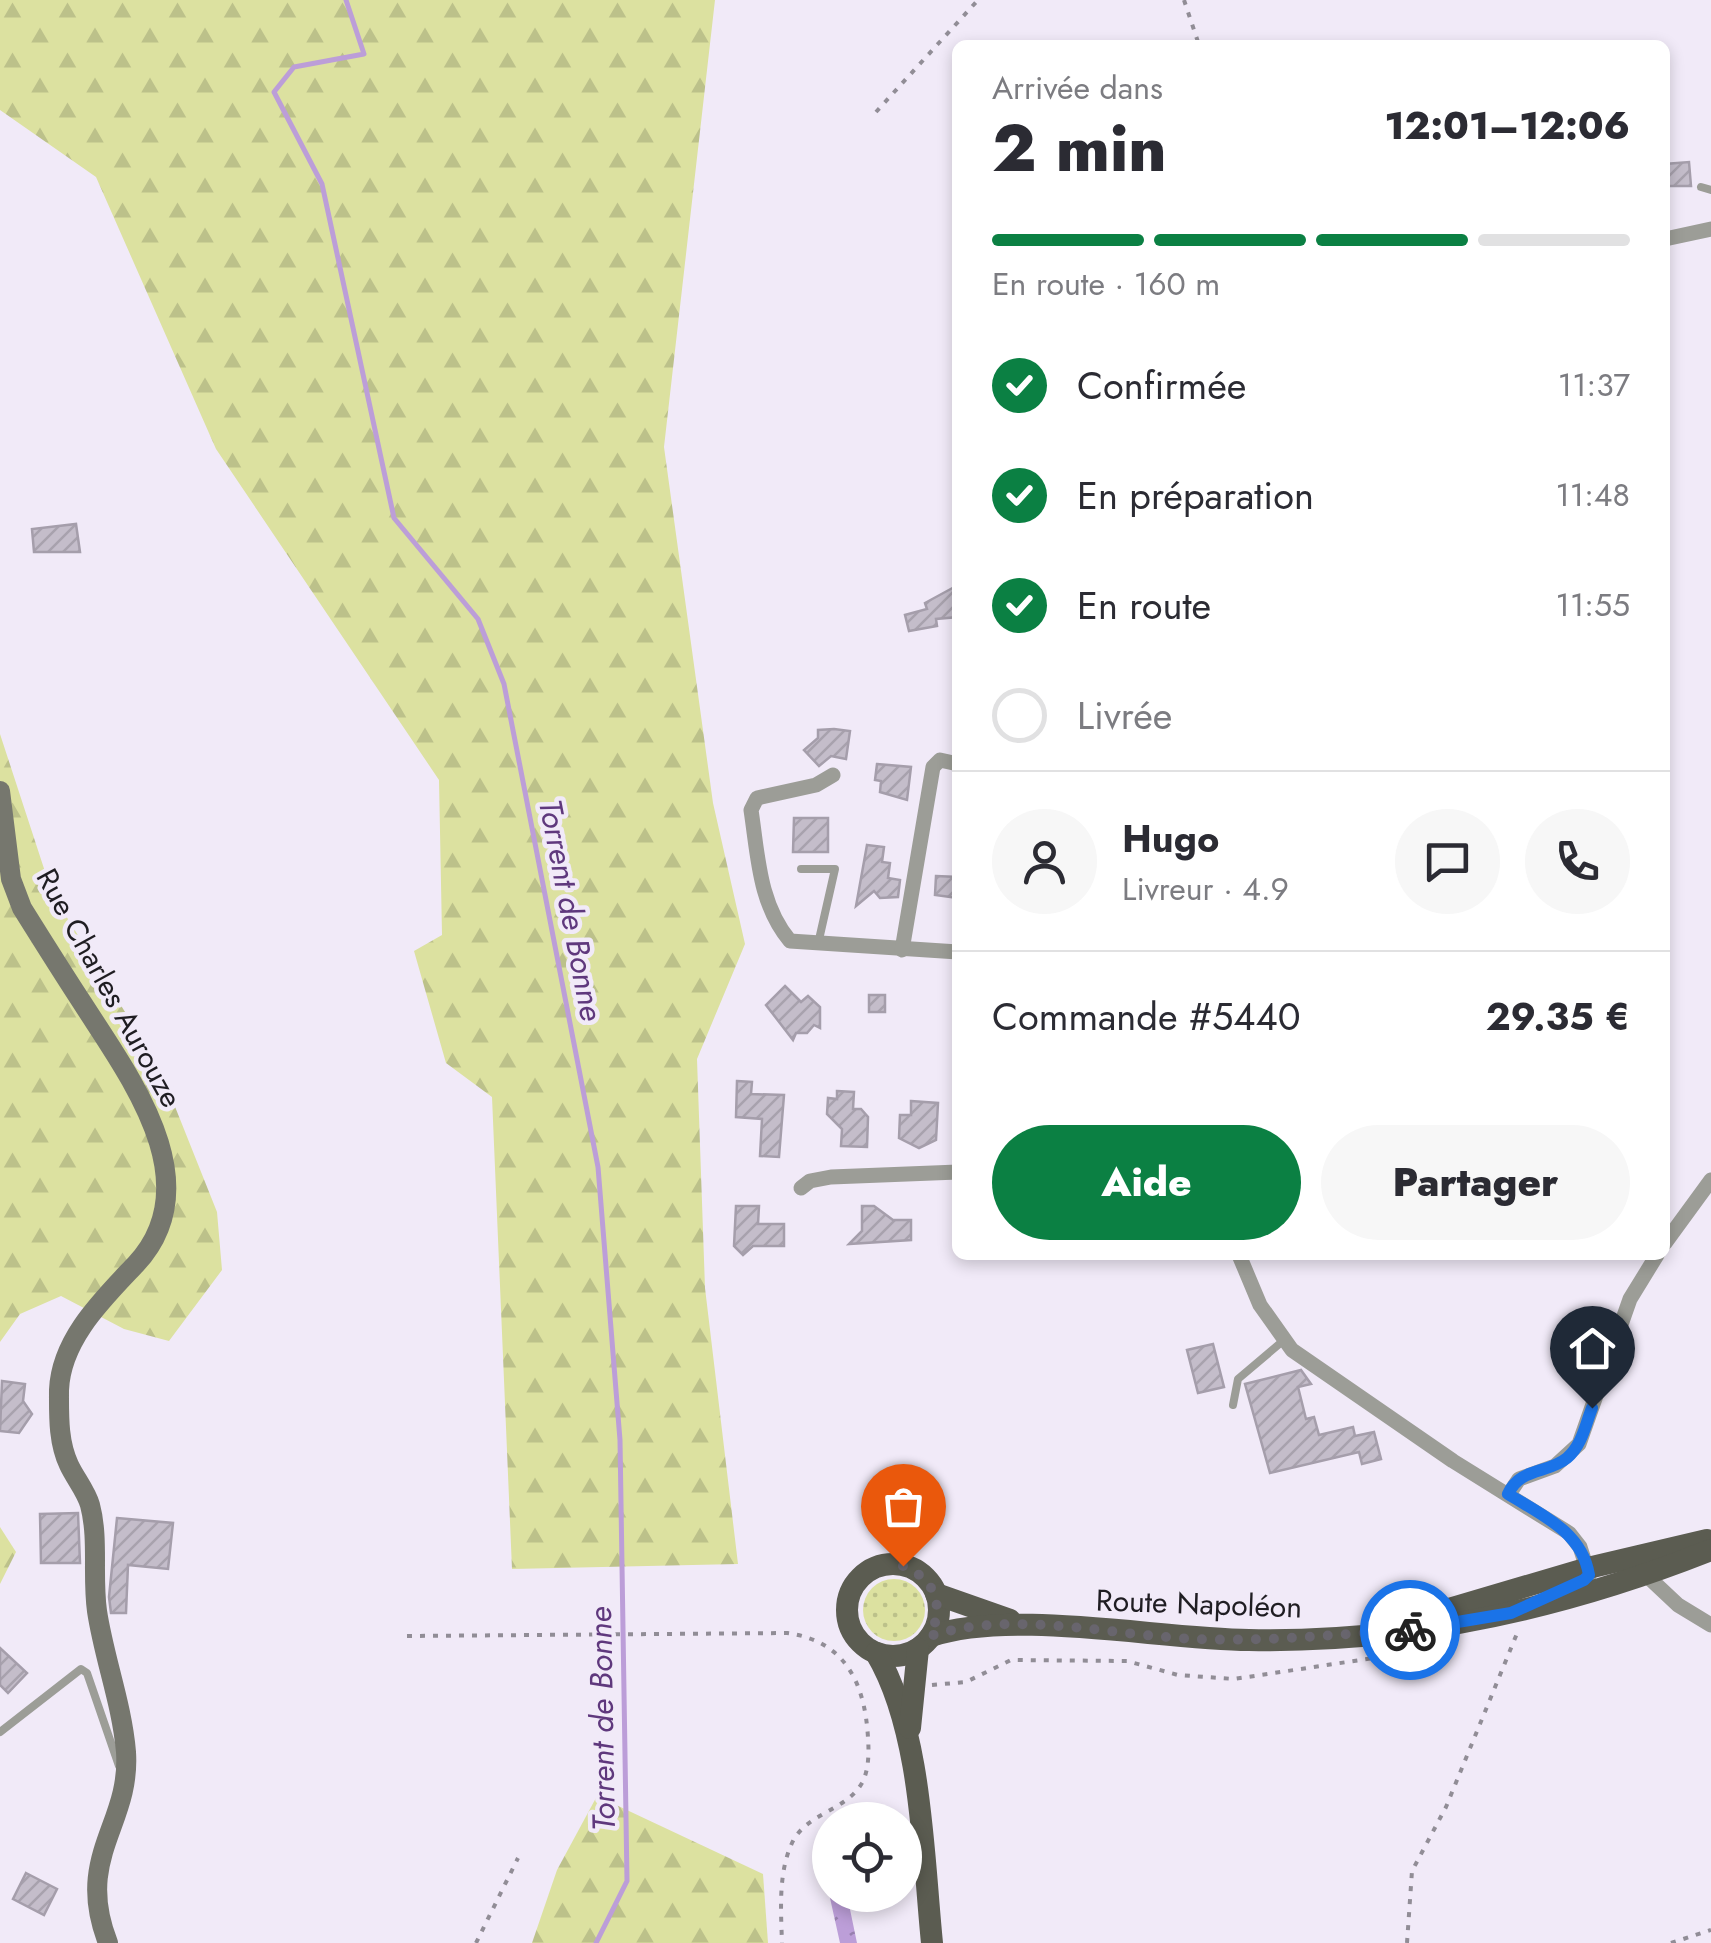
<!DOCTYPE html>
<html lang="fr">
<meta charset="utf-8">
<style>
body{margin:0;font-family:Jost,sans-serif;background:#f7f7f7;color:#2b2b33;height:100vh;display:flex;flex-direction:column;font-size:38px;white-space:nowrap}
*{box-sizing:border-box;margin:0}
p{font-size:32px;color:#7c7c81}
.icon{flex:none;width:55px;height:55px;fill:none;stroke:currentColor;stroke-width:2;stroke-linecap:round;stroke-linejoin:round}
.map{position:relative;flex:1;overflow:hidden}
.panel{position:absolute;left:952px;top:40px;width:718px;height:1220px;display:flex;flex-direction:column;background:#fff;border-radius:15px;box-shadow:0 5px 15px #0003}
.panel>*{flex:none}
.controls{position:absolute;left:812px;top:1802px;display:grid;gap:20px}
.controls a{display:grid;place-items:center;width:110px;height:110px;border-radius:50%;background:#fff;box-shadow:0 5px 15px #0003;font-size:50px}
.pin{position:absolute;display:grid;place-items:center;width:85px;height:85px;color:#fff;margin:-102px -42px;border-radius:50% 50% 50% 0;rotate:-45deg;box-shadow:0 0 10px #0007}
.pin .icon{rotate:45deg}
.courier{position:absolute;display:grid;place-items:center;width:100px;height:100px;margin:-50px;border:8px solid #1a73e8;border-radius:50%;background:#fff;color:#222;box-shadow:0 2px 12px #0007}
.head em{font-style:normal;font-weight:800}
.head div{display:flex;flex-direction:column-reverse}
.head{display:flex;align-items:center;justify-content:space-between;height:170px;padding:0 40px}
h1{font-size:65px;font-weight:800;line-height:75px}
.bar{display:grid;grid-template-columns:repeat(4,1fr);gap:15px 10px;align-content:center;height:120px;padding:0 40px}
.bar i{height:12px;border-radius:8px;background:#e1e1e2}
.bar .on{background:#0b8043}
.bar p{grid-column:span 4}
.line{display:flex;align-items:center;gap:25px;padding:0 40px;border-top:2px solid #e1e1e2}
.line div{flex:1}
.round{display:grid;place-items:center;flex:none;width:105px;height:105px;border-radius:52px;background:#f7f7f7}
ol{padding:0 40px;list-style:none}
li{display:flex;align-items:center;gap:30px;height:110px}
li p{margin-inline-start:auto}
li .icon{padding:10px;border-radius:50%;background:#0b8043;color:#fff;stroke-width:4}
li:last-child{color:#7c7c81}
li i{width:55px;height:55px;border:5px solid #e1e1e2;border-radius:50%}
.cta{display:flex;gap:20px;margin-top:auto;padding:20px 40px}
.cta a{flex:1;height:115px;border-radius:60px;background:#0b8043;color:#fff;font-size:40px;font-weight:800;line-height:115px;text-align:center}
.cta a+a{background:#f7f7f7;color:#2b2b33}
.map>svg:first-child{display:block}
.grass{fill:url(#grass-dots)}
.forest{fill:url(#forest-firs)}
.water{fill:url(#water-ripples)}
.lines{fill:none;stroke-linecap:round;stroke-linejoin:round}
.stream{stroke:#bc9ed8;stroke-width:5}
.building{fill:url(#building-hatch);stroke:#a59eab;stroke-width:2.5}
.path{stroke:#918d96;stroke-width:4;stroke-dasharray:5 8;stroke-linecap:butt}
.lane{stroke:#9c9d97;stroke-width:8}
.street{stroke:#9c9d97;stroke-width:15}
.secondary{stroke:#76776e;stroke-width:20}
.primary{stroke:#5b5c51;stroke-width:22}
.done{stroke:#68656d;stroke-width:10;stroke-dasharray:0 18}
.route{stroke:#1a73e8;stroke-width:12}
.labels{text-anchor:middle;stroke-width:9;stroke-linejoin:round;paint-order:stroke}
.street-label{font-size:30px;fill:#1f1d22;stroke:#f1eaf8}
.water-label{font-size:32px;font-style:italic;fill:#5f387d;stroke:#f1eaf8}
</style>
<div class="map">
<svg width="1711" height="1943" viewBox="0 0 1711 1943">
<defs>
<pattern id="grass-dots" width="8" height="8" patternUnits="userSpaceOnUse" patternTransform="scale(2.5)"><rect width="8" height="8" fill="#dce1a0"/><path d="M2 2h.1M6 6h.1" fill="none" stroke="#bcc18a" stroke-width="1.8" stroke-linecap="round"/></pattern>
<pattern id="forest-firs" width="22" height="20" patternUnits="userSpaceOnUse" patternTransform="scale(2.5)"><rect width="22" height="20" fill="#dce1a0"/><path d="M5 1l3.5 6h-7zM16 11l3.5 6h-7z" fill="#bcc18a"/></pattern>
<pattern id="water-ripples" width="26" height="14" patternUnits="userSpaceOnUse" patternTransform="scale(2.5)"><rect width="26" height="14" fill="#bc9ed8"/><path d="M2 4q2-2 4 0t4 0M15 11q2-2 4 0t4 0" fill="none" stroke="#9880af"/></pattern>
<pattern id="building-hatch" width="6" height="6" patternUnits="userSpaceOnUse" patternTransform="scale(2.5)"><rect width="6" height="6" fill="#c4bdca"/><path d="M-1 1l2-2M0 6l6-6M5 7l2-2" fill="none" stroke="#a8a2ad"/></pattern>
</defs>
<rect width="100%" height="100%" fill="#f1eaf8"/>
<!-- grass -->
<circle class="grass" cx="894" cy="1610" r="31"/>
<!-- forest -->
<g class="forest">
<polygon points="0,0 715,0 664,447 713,803 745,944 697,1059 705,1288 738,1564 512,1569 492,1097 446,1063 414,951 442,935 439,780 216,449 96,177 0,110"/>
<polygon points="0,734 52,893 160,1069 217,1212 222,1270 169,1341 124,1329 61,1296 20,1314 0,1342"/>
<polygon points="0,1527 16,1552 0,1584"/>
<polygon points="597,1796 763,1874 768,1943 532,1943 557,1870"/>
</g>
<!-- water -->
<polygon class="water" points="830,1877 830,1895 847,1895 857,1943 840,1943 826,1880"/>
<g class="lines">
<!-- stream -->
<polyline class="stream" points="346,0 364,54 294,67 274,92 322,184 394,518 478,619 504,684 598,1167 620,1440 627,1881 596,1943"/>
</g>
<!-- building -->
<g class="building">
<polygon points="1689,162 1691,186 1665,186 1665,164"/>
<polygon points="76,524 80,552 34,552 32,529"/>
<polygon points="958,585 958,617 936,619 937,626 909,631 905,615 927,609 925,603"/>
<polygon points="834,729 850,731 846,759 831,756 819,766 804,750 818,738 818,730"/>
<polygon points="877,764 911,767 907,800 880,792 881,781 875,780"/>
<polygon points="794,818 828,818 828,852 793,852"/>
<polygon points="867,845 884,847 882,862 890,863 888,878 900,880 898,897 880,898 874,891 856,906"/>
<polygon points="936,876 958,877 958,898 935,895"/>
<polygon points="785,986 801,1002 808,996 820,1007 820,1028 814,1025 807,1033 796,1033 793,1040 766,1005"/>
<rect x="869" y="995" width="16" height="17"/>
<polygon points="737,1081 752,1082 751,1094 784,1095 779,1157 760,1156 762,1119 736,1117"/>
<polygon points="837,1091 854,1092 853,1109 861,1109 868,1117 867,1147 841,1146 842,1129 827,1114 828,1098 837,1099"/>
<polygon points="911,1101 938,1103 936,1140 919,1148 899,1138 900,1115 911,1115"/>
<polygon points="736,1206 759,1206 758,1224 784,1224 784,1246 753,1246 743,1255 734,1246"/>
<polygon points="862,1206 874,1206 893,1220 911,1220 911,1240 849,1244 862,1231"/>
<polygon points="1213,1344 1224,1387 1198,1393 1187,1350"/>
<polygon points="1301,1370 1311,1384 1298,1387 1306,1419 1314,1417 1319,1435 1353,1427 1355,1436 1374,1432 1381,1459 1362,1464 1359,1452 1270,1473 1245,1384"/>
<polygon points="2,1381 25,1384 23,1401 32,1414 19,1433 0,1431"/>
<polygon points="78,1513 80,1563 41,1563 40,1514"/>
<polygon points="117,1518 173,1523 168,1569 128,1565 126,1613 111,1613 109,1597"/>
<polygon points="0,1648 27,1673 8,1693 0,1685"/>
<polygon points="26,1873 57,1889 44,1915 13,1899"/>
</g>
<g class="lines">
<!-- path -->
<g class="path">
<polyline points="1184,0 1199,45"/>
<polyline points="876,112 978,0"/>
<path d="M407,1636L787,1633C846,1641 865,1684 868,1738C869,1752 869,1770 862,1783C846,1811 806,1813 792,1843C778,1873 781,1911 782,1943"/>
<polyline points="932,1685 966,1682 1011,1660 1127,1661 1178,1675 1234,1679 1427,1650"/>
<polyline points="476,1943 518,1858"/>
<polyline points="1407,1943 1412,1871 1446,1807 1518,1631"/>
<polyline points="1671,1943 1711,1930"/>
</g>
<!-- lane -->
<g class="lane">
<polyline points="1701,187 1711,190"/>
<polyline points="801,869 835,869 818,944"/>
<polyline points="1233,1405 1238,1379 1284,1340"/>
<polyline points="0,1732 81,1669 87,1673 119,1766"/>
</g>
<!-- street -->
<g class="street">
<polyline points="1665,239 1711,229"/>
<path d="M833,775L816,785L757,798L751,810C758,856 759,904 790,941L958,952"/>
<polyline points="902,950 933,767 940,760 958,764"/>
<polyline points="801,1188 810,1181 831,1177 958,1172"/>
<polyline points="1665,1243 1711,1180"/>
<polyline points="1239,1255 1260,1305 1292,1350 1453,1461 1569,1533 1580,1547 1589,1575 1561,1591"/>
<polyline points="1509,1494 1519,1479 1555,1466 1579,1444 1630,1299 1657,1255"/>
<polyline points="1645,1574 1678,1605 1711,1625"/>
</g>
<!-- secondary -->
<path class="secondary" d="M0,791L11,879L22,908C42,940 62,972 83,1004C129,1076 211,1183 136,1264C103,1299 61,1339 59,1390C59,1415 58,1442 69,1465C75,1478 86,1491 90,1505C99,1539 92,1576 97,1611C104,1658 122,1704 126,1752C131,1825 74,1856 108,1943"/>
<!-- primary -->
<g class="primary">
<circle cx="893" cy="1610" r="46"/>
<polyline points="936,1594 1010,1620"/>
<polyline points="1415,1619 1588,1568 1707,1540"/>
<path d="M931,1636C1014,1609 1157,1639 1249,1640C1407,1643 1565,1608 1711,1550"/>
<path d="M876,1653C922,1730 923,1855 932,1943"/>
<polyline points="910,1728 918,1649"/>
</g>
</g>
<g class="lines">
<!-- done -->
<path class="done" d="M903,1566C935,1579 945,1605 930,1636C1014,1609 1111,1636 1197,1639C1269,1642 1339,1634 1410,1630"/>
<!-- route -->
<path class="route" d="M1410,1630L1511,1613L1584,1580L1589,1575C1582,1532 1542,1515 1508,1494C1520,1467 1548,1474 1567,1458C1582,1445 1585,1426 1592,1408"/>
</g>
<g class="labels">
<!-- street labels -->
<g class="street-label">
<text transform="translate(109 988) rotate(61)" y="10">Rue Charles Aurouze</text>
<text transform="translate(1199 1604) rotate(2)" y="10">Route Napoléon</text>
</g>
<!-- water labels -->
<g class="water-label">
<text transform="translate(571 910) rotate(79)" y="11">Torrent de Bonne</text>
<text transform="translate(602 1719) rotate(-91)" y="11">Torrent de Bonne</text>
</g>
</g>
</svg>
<div class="controls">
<a><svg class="icon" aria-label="locate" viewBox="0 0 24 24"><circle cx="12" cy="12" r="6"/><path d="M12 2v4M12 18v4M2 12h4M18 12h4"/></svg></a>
</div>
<div class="pin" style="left:903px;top:1566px;background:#ea580c"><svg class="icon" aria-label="bag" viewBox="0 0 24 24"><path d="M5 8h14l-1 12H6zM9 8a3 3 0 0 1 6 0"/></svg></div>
<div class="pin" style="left:1592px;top:1408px;background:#1f2937"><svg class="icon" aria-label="home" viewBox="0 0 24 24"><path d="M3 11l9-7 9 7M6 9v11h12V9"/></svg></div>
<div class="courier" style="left:1410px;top:1630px"><svg class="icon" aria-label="bike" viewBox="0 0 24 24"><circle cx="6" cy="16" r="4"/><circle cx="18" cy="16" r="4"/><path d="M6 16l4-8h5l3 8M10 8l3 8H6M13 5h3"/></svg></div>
<section class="panel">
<div class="head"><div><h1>2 min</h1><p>Arrivée dans</p></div><em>12:01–12:06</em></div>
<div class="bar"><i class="on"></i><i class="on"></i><i class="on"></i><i></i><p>En route · 160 m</p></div>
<ol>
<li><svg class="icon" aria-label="check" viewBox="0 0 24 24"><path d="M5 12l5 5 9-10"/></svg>Confirmée<p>11:37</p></li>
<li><svg class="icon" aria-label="check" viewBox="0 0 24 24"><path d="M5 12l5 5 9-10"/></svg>En préparation<p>11:48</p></li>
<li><svg class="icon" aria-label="check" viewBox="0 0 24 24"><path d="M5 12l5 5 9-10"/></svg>En route<p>11:55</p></li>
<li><i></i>Livrée</li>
</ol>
<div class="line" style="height:180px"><a class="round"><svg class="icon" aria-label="person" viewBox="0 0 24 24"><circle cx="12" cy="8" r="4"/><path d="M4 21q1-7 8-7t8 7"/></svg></a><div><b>Hugo</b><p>Livreur · 4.9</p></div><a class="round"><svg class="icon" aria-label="chat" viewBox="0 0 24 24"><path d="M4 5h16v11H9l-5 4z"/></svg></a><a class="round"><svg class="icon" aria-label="phone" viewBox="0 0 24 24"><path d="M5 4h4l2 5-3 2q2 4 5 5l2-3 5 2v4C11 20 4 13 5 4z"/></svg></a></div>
<div class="line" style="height:130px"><div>Commande #5440</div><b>29.35 €</b></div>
<div class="cta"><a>Aide</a><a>Partager</a></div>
</section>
</div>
